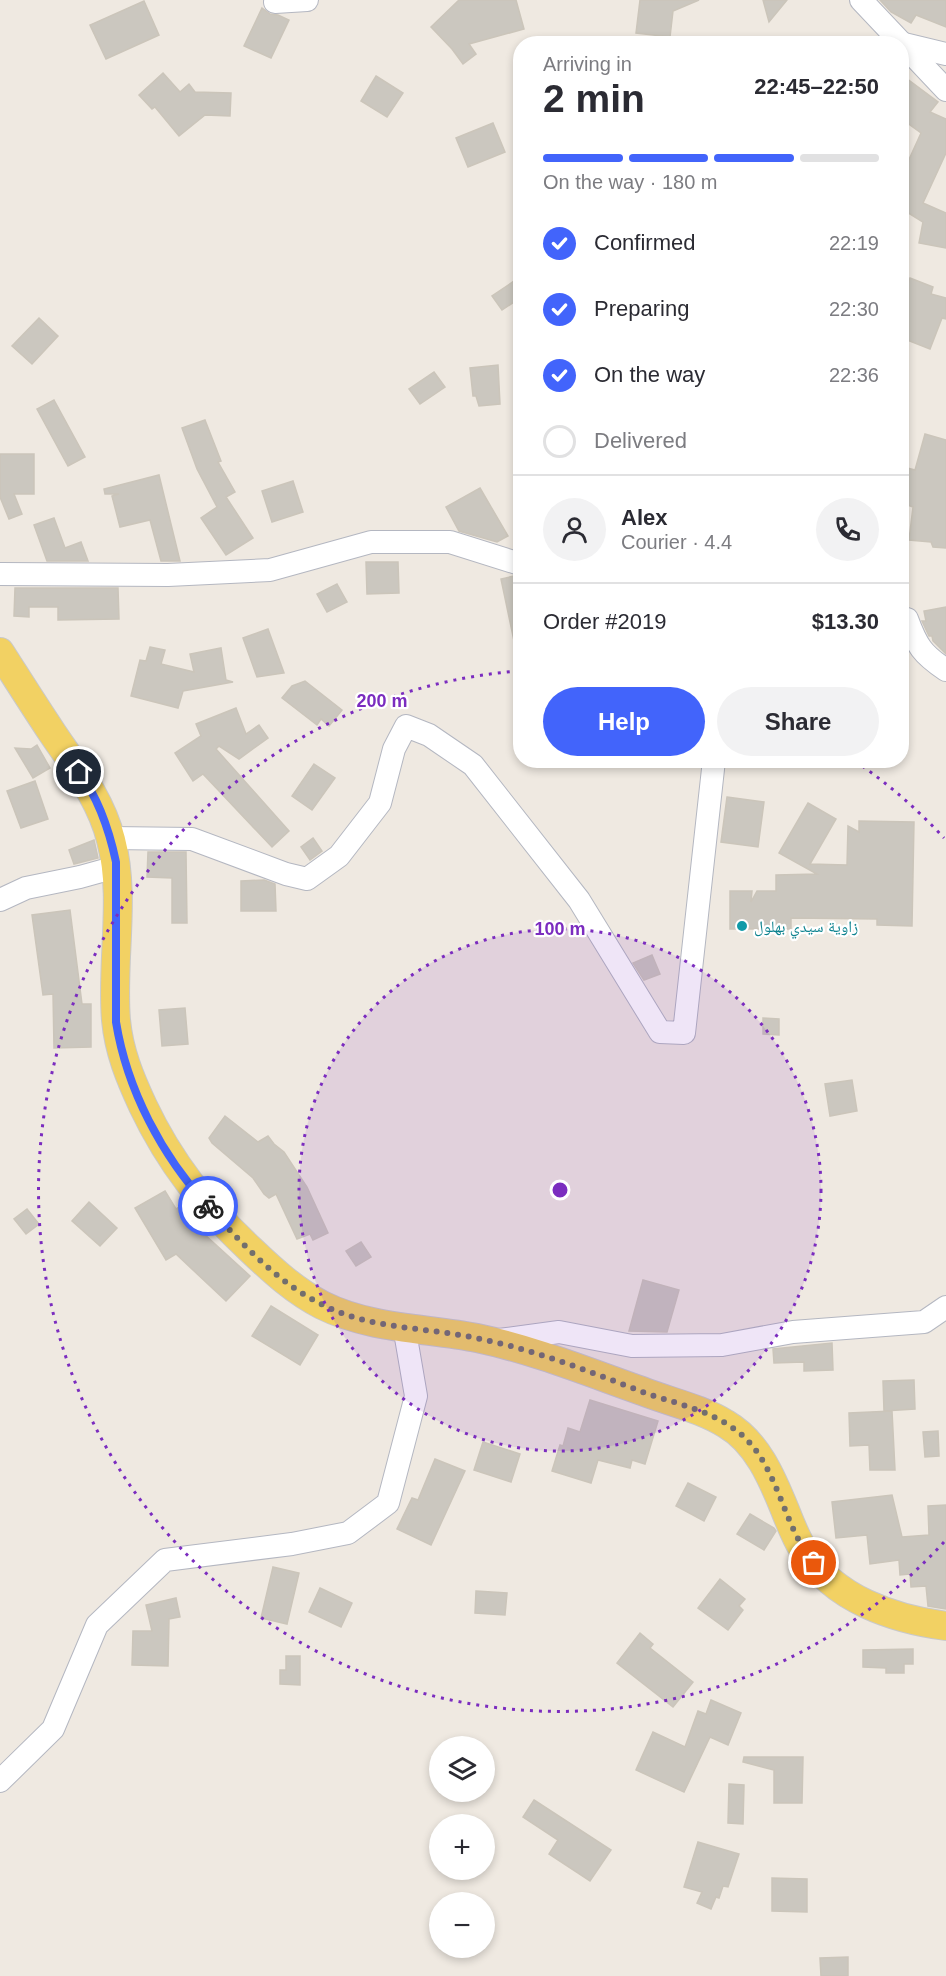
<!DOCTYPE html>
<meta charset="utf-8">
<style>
body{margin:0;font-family:Arial,"Noto Naskh Arabic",sans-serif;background:#f2f2f3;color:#2b2b33;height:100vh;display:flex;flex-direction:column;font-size:22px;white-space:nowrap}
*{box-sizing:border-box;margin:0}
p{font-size:20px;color:#7c7c81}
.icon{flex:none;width:33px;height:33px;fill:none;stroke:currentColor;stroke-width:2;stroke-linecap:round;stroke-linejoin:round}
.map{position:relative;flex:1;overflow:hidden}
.panel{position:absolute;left:513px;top:36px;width:396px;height:732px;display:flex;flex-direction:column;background:#fff;border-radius:24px;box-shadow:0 3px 9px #0003}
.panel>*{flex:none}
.fabs{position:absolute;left:429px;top:1736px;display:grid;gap:12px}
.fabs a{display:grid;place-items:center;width:66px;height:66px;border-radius:50%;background:#fff;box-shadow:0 3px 9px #0003;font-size:30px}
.pin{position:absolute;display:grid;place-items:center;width:51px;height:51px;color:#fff;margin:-26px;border:3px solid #fff;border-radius:50%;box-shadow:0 2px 6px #0007}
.courier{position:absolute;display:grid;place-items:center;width:60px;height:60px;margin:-30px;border:4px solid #4264fb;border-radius:50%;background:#fff;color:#222;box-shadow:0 2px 8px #0007}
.overview em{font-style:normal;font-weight:800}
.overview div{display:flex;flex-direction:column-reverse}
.overview{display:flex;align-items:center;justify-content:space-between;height:102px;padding:0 30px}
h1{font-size:39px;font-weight:800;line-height:45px}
.bar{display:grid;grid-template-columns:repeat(4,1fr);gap:9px 6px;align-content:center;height:72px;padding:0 30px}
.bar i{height:8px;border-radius:4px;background:#e1e1e2}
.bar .selected{background:#4264fb}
.bar p{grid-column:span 4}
.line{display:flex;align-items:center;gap:15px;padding:0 30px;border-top:2px solid #e1e1e2}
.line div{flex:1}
.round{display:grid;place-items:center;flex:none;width:63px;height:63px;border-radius:32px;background:#f2f2f3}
ol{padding:0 30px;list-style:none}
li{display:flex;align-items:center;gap:18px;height:66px}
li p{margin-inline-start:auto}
li .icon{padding:6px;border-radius:50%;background:#4264fb;color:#fff;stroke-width:4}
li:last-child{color:#7c7c81}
li i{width:33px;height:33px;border:3px solid #e1e1e2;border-radius:50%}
.primary-button{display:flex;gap:12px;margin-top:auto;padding:12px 30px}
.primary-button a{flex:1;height:69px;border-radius:36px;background:#4264fb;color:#fff;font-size:24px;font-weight:800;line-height:69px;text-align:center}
.primary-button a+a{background:#f2f2f3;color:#2b2b33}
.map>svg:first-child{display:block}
.building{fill:#cbc7bf;stroke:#cbc5ba;stroke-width:1.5}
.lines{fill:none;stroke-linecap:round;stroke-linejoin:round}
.minor-casing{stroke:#b4b7c1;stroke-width:24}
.major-casing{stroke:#c9c9c9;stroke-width:30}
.minor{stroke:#fff;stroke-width:22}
.major{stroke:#f2d163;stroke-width:28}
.done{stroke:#726f6d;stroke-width:6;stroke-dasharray:0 10.8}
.route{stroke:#4264fb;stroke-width:8}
.ring{fill:none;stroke:#7b2cbf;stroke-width:3;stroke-dasharray:3 6}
.culture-dot{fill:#0f9aa8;stroke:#fff;stroke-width:2}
.labels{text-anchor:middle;stroke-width:4.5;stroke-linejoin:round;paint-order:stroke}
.culture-label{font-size:16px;fill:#0d838f;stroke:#fff;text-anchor:start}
.centre{fill:#7b2cbf;stroke:#fff;stroke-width:3}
.ring-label{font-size:18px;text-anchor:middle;font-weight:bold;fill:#7b2cbf;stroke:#fff;stroke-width:4.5;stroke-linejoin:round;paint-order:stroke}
</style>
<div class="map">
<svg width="946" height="1976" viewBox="0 0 946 1976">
<rect width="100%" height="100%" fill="#efe9e1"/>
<!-- building -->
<g class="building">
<polygon points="459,0 516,0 524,29 469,44 476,54 463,64 452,49 431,27"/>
<polygon points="640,0 699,0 673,11 670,37 636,33"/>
<polygon points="763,0 787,0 769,22"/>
<polygon points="880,0 946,0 946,27 916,15 911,23 891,12"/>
<polygon points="144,1 159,35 106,59 90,25"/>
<polygon points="262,8 270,14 278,15 289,20 271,58 244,46"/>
<polygon points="163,73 180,92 189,84 195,92 231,93 230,116 205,115 179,136 155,107 152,109 139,95"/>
<polygon points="902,75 938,102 930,112 946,119 946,153 923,203 946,213 946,248 919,243 923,222 902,209 902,175 921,133 902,119"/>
<polygon points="376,76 403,93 387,117 361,101"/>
<polygon points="493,123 505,152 468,167 456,138"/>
<polygon points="520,277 520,298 502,310 492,296"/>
<polygon points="910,278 933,287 931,294 946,298 946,319 942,318 930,349 902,338 902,300"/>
<polygon points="39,318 58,336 32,364 12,346"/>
<polygon points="498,365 500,404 479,406 476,396 473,396 470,368"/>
<polygon points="434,372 445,387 420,404 409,389"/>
<polygon points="54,400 85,457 68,466 37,409"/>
<polygon points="205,420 221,461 218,462 235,492 226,497 253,538 226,555 201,518 217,507 197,469 182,428"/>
<polygon points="925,434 946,440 946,548 933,547 931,542 909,540 913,507 902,503 902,484 907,468 915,470"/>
<polygon points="0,454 34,454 34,494 14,494 22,514 9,519 0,497"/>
<polygon points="159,475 180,561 161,561 150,520 120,527 112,496 119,494 105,494 104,489"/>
<polygon points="293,481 303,512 272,522 262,491"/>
<polygon points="480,488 508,536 497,542 459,531 446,507"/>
<polygon points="54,518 65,548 81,542 88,561 47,561 34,525"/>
<polygon points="366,562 398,562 399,593 367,594"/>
<polygon points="514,576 520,577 520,640 514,641 501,579"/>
<polygon points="337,584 347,602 327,612 317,594"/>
<polygon points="15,588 118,588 119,619 58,620 58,607 29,607 29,617 14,616"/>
<polygon points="946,607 946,654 933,641 932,636 929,636 922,621 926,621 924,611"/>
<polygon points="268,629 284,673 257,677 243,638"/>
<polygon points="150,647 165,650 161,664 194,672 190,654 221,648 226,680 233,682 183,691 178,708 131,696 140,660 146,661"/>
<polygon points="305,681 342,710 329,726 321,719 317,725 282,698 292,686"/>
<polygon points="236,708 246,734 259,725 268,738 239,759 219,746 216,749 289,831 272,847 203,774 193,781 175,753 201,736 196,724"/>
<polygon points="37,745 50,768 33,778 15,748 31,749"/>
<polygon points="314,764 335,778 312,810 292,796"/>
<polygon points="35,781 48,819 21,828 7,791"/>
<polygon points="727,797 764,802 758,847 721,842"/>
<polygon points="808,803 836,819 810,864 847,865 848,826 859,832 859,821 914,822 912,926 877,925 877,919 791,918 791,929 730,929 730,891 752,891 751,902 757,891 776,891 776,875 817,874 779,853"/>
<polygon points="313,838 322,851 310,860 301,847"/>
<polygon points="94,840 98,858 74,864 69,850"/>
<polygon points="148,852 186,852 187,923 172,923 172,878 147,877"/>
<polygon points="264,880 275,884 276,911 241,911 241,881"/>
<polygon points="70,910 82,1004 91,1004 91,1047 54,1048 53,994 43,995 32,915"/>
<polygon points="652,955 660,974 644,980 633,963"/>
<polygon points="185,1008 188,1044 162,1046 159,1010"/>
<polygon points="763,1018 779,1019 779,1035 763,1034"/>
<polygon points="852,1080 857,1111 830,1116 825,1084"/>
<polygon points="225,1116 258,1142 268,1136 274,1144 284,1152 307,1187 328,1233 313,1240 310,1234 297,1239 276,1194 269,1198 264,1194 253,1178 212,1143 209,1138"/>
<polygon points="165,1191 176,1209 185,1204 203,1233 250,1276 226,1301 176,1254 166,1260 135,1208"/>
<polygon points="89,1202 117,1228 100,1246 72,1221"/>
<polygon points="27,1209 39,1224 26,1234 14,1219"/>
<polygon points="361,1242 371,1257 356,1266 346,1251"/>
<polygon points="643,1280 679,1290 667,1332 629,1331"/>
<polygon points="271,1306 318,1335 300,1365 252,1336"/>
<polygon points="832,1343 833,1370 804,1371 804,1362 774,1363 773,1349"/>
<polygon points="914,1380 915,1409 884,1411 883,1381"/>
<polygon points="590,1400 658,1421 645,1464 632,1460 630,1468 598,1460 591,1483 552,1471 560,1445 563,1446 568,1428 580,1432"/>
<polygon points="892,1411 895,1470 870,1470 869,1445 850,1446 849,1413"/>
<polygon points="938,1431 939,1456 925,1457 923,1432"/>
<polygon points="483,1442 520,1454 511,1482 474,1470"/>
<polygon points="435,1459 465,1471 431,1545 397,1529 412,1498 418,1500"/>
<polygon points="688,1483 716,1497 704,1521 676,1506"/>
<polygon points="892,1495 902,1537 929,1535 928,1506 946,1505 946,1609 928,1606 926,1586 911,1587 910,1574 900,1575 899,1560 870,1564 867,1535 836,1538 832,1502"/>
<polygon points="750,1514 774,1528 776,1531 764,1550 737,1534"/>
<polygon points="273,1567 299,1573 287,1624 261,1618"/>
<polygon points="720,1579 745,1599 739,1606 743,1610 728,1630 698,1608"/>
<polygon points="320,1588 352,1603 341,1627 309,1612"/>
<polygon points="476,1591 507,1593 505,1615 475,1613"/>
<polygon points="176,1598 180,1617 169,1619 168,1666 132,1665 133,1631 152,1631 146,1605"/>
<polygon points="640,1633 653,1644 650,1648 693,1682 673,1707 617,1663"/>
<polygon points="913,1649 913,1664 904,1664 904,1673 886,1673 886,1668 863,1667 863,1650"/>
<polygon points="286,1656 300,1656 300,1685 280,1684 280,1670 286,1670"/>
<polygon points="711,1700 741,1713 728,1745 710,1737 684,1792 636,1770 653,1732 685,1747 698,1711 706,1714"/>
<polygon points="744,1757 803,1757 802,1803 774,1803 774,1770 743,1762"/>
<polygon points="729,1784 744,1785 743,1824 728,1823"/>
<polygon points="534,1800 611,1850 590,1881 549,1854 558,1840 523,1817"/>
<polygon points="698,1842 739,1854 728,1887 723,1886 719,1898 716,1897 711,1909 697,1903 702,1892 684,1887"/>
<polygon points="772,1878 807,1879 807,1912 772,1911"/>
<polygon points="848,1957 848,1976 821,1976 820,1958"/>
</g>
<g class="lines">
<!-- minor casing -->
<g class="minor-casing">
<g id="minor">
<polyline points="861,0 946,90"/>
<polyline points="275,2 307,0"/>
<polyline points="904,44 946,54"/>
<polyline points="0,574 168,575 270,570 371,542 450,542 520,564"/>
<path d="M902,618L907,619C917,646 922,654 946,670"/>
<polyline points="111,838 192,839 286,874 307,879 339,856 380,803 394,749 406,726 429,735 473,765 579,900 660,1032 684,1033 714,760"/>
<polyline points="0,900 26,888 80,877 116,867"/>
<polyline points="499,1340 559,1332 632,1346 722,1345 793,1332 924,1322 946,1307"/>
<polyline points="0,1781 53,1729 97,1625 165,1560 292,1544 348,1533 388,1503 416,1396 404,1326"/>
</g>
</g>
<!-- major casing -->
<g class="major-casing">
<path id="major" d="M0,652C18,680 35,707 53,734C76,768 101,800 111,840C126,898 111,961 116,1020C119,1052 130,1078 143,1106C170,1163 205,1207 251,1250C273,1271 295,1291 322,1305C370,1329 425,1328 477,1338C534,1350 588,1372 642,1391C670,1402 700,1408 726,1424C757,1442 772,1478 785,1510C790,1523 796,1538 804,1551C834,1599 893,1619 946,1626"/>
</g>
<!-- minor -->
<use href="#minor" class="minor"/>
<!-- major -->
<use href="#major" class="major"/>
</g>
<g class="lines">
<!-- done -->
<path class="done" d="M208,1206C240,1242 277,1282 321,1304C368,1329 424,1327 476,1338C532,1349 586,1370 640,1391C672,1403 709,1409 737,1431C779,1463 781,1524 814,1563"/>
<!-- route -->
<path class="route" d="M79,772C99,799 109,829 116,862V1022C127,1090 162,1156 208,1206"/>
</g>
<!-- distance rings -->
<circle cx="560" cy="1190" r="261" fill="#7b2cbf" fill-opacity=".12"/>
<g class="ring">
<circle cx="560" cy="1190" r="261"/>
<path d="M944 1542A521 521 0 1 1 519 671M855 761A521 521 0 0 1 944 838"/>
</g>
<!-- markers -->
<circle class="culture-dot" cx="742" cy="926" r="6"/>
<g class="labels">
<!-- culture labels -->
<g class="culture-label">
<text x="754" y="932">زاوية سيدي بهلول</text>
</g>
</g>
<circle cx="560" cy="1190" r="9" class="centre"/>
<g class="ring-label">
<text x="382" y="707">200 m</text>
<text x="560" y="935">100 m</text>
</g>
</svg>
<div class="fabs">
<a><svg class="icon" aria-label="layers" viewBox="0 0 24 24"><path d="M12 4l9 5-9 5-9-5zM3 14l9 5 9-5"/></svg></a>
<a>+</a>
<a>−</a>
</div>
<div class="pin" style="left:814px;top:1563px;background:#ea580c"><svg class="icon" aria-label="bag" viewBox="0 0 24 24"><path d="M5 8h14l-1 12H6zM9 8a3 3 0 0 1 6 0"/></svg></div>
<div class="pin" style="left:79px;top:772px;background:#1f2937"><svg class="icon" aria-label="home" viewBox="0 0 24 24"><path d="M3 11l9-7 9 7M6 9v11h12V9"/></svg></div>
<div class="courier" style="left:208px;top:1206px"><svg class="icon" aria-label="bike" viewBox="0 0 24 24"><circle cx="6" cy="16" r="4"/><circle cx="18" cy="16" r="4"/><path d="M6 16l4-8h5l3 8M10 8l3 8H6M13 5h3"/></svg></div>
<section class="panel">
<div class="overview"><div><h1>2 min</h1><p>Arriving in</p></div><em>22:45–22:50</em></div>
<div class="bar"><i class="selected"></i><i class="selected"></i><i class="selected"></i><i></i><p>On the way · 180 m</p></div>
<ol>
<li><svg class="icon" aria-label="check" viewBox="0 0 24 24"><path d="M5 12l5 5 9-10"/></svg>Confirmed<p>22:19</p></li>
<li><svg class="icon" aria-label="check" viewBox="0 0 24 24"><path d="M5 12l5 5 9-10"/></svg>Preparing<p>22:30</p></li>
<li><svg class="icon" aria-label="check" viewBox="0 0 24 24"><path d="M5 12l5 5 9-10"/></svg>On the way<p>22:36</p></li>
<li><i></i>Delivered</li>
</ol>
<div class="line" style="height:108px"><a class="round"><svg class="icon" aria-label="person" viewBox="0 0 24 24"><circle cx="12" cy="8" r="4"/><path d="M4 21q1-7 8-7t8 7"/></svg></a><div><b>Alex</b><p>Courier · 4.4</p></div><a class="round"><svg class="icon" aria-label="phone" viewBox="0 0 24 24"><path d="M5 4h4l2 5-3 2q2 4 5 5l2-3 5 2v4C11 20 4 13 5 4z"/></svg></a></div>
<div class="line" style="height:78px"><div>Order #2019</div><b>$13.30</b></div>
<div class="primary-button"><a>Help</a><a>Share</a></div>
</section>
</div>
